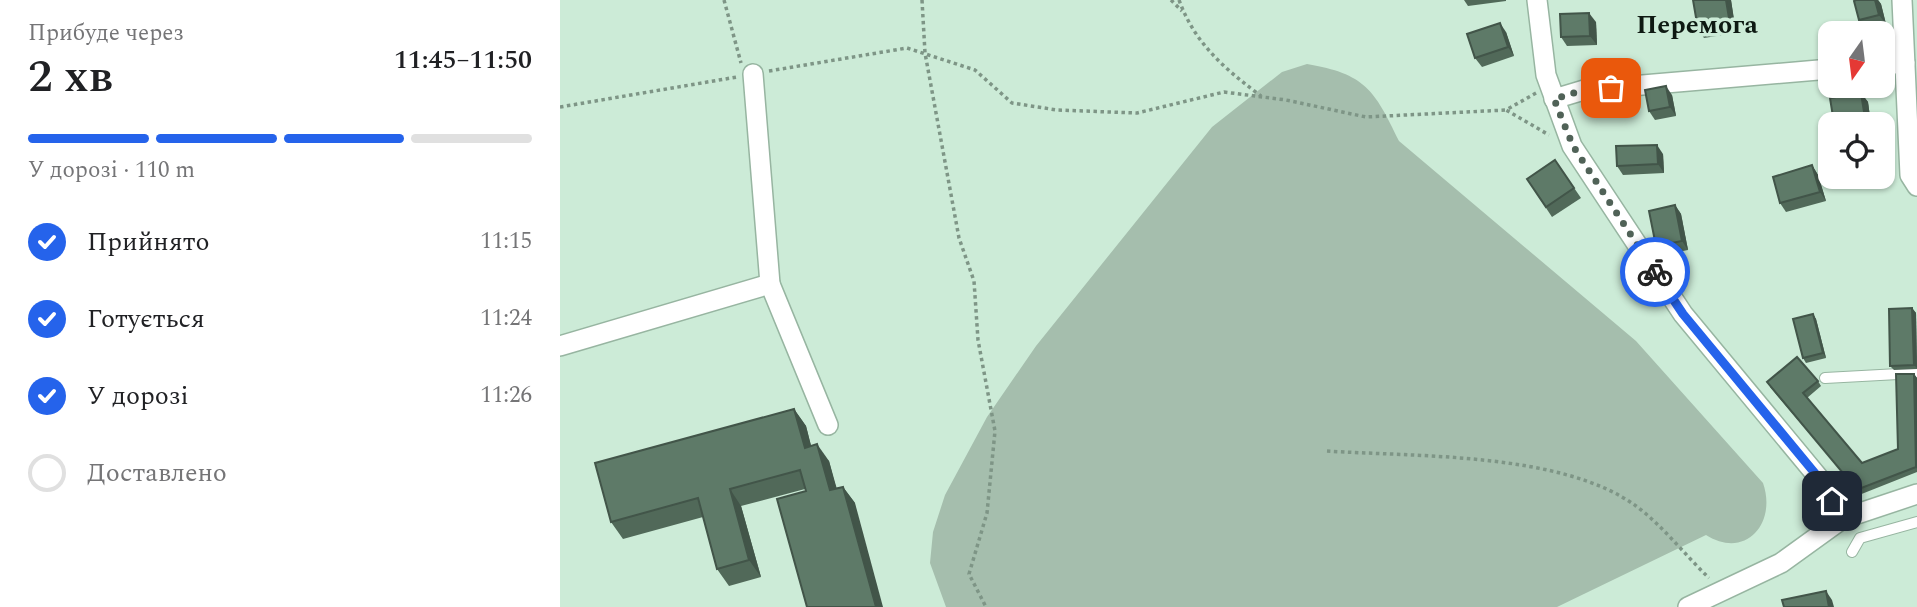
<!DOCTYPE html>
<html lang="uk">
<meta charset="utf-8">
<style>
body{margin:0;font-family:Spectral,serif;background:#f2f2f2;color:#202124;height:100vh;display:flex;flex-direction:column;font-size:26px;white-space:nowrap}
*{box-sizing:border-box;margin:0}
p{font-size:23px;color:#757577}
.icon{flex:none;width:38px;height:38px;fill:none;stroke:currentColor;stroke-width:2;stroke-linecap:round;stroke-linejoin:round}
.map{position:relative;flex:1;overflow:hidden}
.details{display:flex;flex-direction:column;background:#fff;width:560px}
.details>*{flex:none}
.needle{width:46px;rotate:194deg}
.buttons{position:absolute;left:1258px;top:21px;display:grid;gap:14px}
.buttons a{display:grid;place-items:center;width:77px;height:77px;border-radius:14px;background:#fff;box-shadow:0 2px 5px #0004;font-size:35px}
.pin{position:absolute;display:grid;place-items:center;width:60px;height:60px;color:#fff;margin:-30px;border-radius:14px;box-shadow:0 4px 10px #0006}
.courier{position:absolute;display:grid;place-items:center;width:70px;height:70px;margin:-35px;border:5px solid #2563eb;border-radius:50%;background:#fff;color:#222;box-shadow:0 2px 9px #0007}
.headline em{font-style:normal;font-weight:600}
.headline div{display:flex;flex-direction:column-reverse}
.headline{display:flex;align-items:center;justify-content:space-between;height:119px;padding:0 28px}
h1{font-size:46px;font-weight:600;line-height:52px}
.bar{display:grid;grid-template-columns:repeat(4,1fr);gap:10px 7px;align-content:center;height:84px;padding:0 28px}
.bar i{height:9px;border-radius:5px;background:#e0e0e0}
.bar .selected{background:#2563eb}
.bar p{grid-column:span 4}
ol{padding:0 28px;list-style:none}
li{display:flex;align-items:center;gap:21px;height:77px}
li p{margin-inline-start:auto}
li .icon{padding:7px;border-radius:50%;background:#2563eb;color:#fff;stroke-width:4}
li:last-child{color:#757577}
li i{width:38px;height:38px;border:4px solid #e0e0e0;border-radius:50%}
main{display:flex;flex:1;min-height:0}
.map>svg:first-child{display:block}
.green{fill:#a5bead}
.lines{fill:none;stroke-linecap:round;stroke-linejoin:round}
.lane-casing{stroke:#97b5a1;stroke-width:12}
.street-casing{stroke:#97b5a1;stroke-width:22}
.path{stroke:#7e9586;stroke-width:3.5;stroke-dasharray:3.5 3.5;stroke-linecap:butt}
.lane{stroke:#fff;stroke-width:10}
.street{stroke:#fff;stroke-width:19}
.wall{fill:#516959}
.shaded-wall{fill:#425549}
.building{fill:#5e7a68;stroke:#425549;stroke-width:2}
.done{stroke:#506257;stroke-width:7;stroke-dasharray:0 12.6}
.route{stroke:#2563eb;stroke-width:9}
.labels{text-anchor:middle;stroke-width:7;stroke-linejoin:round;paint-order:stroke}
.quarter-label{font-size:26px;font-weight:bold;fill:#0e1912;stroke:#ccebd7}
</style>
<main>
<section class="details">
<div class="headline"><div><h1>2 хв</h1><p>Прибуде через</p></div><em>11:45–11:50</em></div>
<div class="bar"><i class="selected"></i><i class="selected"></i><i class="selected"></i><i></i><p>У дорозі · 110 m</p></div>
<ol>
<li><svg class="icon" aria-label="check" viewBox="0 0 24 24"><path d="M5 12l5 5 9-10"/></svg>Прийнято<p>11:15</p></li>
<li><svg class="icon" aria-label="check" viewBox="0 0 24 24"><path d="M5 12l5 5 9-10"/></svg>Готується<p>11:24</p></li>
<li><svg class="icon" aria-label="check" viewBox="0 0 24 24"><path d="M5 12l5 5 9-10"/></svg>У дорозі<p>11:26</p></li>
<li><i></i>Доставлено</li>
</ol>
</section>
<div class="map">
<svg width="1357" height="607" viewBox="0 0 1357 607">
<rect width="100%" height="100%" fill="#ccebd7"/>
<!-- green -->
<path class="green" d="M747,64C805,74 814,89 839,141L1076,341L1203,483C1217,523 1186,560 1146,535L997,607H386L370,563L373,532L385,495L427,417L476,346L652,127L722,72Z"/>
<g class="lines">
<!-- lane casing -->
<g class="lane-casing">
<g id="lane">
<polyline points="1265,378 1357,373"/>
<polyline points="1292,552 1300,538 1357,522"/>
</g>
</g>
<!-- street casing -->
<g class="street-casing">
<g id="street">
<polyline points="977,0 986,75 1012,146 1123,314 1263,483 1282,519"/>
<polyline points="1342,0 1350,175 1357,186"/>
<polyline points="1323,65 1345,63"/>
<polyline points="193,74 210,284"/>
<polyline points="994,99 1024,90 1270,69"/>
<polyline points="0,346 210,284 268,425"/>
<polyline points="1128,607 1221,563 1282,519 1357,494"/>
</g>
</g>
<!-- path -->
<g class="path">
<polyline points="164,0 181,63"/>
<polyline points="362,0 365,53 399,238 414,281 418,340 435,431 427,513 409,574 426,607"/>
<polyline points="611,0 622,11"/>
<path d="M619,0C635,44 665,69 701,96"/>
<polyline points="209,71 347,48 415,70 452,103 497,110 577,113 664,92 726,100 806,117 946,110"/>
<polyline points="976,93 946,110 989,135"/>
<polyline points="0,107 177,77"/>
<path d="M767,451C857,457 1002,452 1076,506C1102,525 1125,555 1149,578"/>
</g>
<!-- lane -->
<use href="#lane" class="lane"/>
<!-- street -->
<use href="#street" class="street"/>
</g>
<!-- wall -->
<g class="wall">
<polygon points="904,0 946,0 946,1 908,6"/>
<polygon points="1171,0 1176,33 1144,38 1138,29"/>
<polygon points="1296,0 1318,0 1321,4 1326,24 1306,29 1299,20"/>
<polygon points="1036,22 1037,45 1007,46 1001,37"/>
<polygon points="946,32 954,56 922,67 915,58"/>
<polygon points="1301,93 1308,102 1311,124 1274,124 1274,123"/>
<polygon points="1112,95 1116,116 1095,120 1089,111"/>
<polygon points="1103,154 1104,173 1063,175 1057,166"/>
<polygon points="995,160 1021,198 992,217 967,179"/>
<polygon points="1252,165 1258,175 1266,201 1226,212 1220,203"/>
<polygon points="1115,205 1121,214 1128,250 1102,255 1096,246"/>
<polygon points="1352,308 1356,313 1357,369 1334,370 1330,366"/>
<polygon points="1253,314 1256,319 1266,358 1246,363 1243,358"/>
<polygon points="1354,374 1357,378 1357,472 1294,497 1291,492 1284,474 1210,387 1258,381 1261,386 1247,398 1302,463 1338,449"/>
<polygon points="234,409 246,426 251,446 269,461 276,488 283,487 295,503 246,491 245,489 181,506 201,577 169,586 157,569 143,517 63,539 51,522"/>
</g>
<!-- shaded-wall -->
<g class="shaded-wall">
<polygon points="1166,0 1171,0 1176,33 1170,24"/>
<polygon points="1315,0 1318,0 1321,4 1326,24 1319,15"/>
<polygon points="1029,13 1036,22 1037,45 1030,36"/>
<polygon points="940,23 946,32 954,56 948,47"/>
<polygon points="1106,86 1112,95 1116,116 1110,107"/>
<polygon points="1301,93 1308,102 1311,124 1309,124 1305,118"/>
<polygon points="1097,145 1103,154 1104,173 1098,164"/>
<polygon points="1252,165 1258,175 1266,201 1260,192"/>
<polygon points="1115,205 1121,214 1128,250 1122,241"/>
<polygon points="1352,308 1356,313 1357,368 1354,365"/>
<polygon points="1253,314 1256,319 1266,358 1263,353"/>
<polygon points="1354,374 1357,378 1357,469 1356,467"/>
<polygon points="234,409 246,426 256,465 245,448"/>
<polygon points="257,444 269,461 282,507 270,490"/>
<polygon points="283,487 295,503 323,607 316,607"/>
<polygon points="170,489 181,506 201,577 189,560"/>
<polygon points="1266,591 1272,600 1274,607 1269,607"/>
</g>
<!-- building -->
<g class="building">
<polygon points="1133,0 1166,0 1170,24 1138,29"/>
<polygon points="1296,0 1315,0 1319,15 1299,20 1294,1"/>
<polygon points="1029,13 1030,36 1001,37 1000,14"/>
<polygon points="940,23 948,47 915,58 907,34"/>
<polygon points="1106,86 1110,107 1089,111 1085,90"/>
<polygon points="1301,93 1305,118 1274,123 1270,98"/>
<polygon points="1097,145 1098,164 1057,166 1056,146"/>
<polygon points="995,160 1014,188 986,207 967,179"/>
<polygon points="1252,165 1260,192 1220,203 1213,177"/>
<polygon points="1115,205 1122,241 1096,246 1089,211"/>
<polygon points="1352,308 1354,365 1330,366 1329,309"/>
<polygon points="1253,314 1263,353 1243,358 1233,319"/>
<polygon points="1237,357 1258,381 1243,393 1302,463 1338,449 1336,374 1354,374 1356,467 1291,492 1283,473 1207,382"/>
<polygon points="234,409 245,448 257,444 270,490 283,487 316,607 247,607 217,499 246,491 240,470 170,489 189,560 157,569 138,498 51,522 35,463"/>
<polygon points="1266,591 1269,607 1224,607 1222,600"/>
</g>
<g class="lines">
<!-- done -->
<polyline class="done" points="1051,88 1024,90 994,99 1013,146 1095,272"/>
<!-- route -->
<polyline class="route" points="1095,272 1123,314 1263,483 1272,501"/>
</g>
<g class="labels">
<!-- quarter labels -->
<g class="quarter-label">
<text x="1137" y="33">Перемога</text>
</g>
</g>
</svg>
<div class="buttons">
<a><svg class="needle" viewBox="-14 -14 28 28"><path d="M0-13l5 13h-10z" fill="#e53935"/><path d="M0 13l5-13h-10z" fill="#757577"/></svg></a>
<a><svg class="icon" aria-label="locate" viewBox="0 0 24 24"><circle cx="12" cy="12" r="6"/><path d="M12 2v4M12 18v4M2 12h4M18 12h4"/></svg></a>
</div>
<div class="pin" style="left:1051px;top:88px;background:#ea580c"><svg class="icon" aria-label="bag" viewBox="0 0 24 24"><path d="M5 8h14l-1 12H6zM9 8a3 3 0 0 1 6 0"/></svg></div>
<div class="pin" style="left:1272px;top:501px;background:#1f2937"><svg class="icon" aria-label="home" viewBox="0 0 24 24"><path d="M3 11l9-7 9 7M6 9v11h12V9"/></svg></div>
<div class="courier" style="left:1095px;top:272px"><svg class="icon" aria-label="bike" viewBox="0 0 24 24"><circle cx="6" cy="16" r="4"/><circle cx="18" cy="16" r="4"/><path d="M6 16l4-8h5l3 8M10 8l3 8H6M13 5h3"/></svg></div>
</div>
</main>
